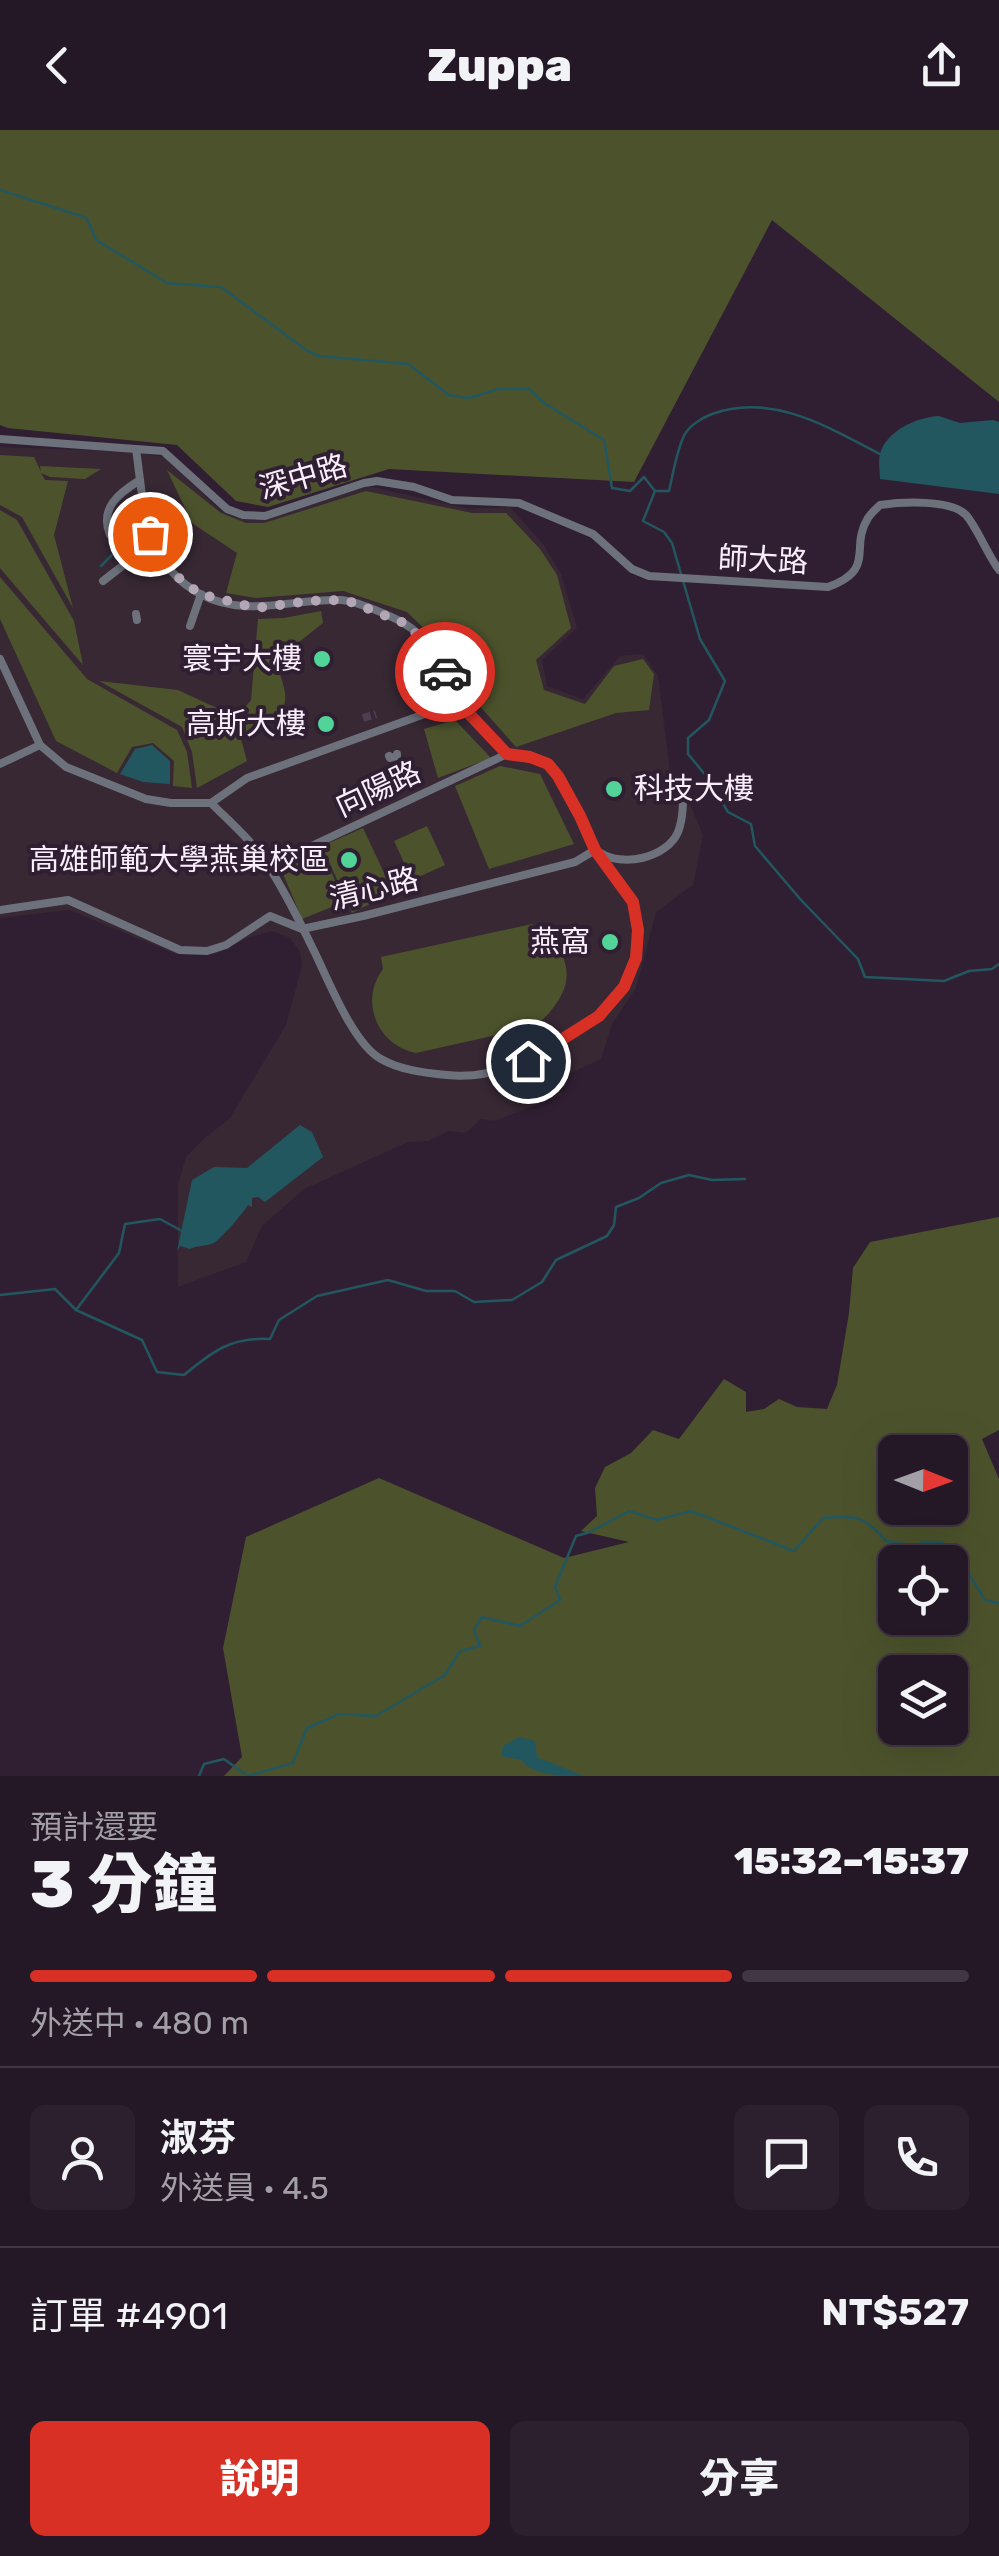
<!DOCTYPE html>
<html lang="zh-TW">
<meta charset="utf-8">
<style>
body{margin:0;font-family:Rubik,"Noto Sans TC",sans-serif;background:#2c202e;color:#f1f3f6;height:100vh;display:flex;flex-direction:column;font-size:38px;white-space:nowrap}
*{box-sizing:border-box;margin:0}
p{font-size:32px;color:#a39fa7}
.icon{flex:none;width:55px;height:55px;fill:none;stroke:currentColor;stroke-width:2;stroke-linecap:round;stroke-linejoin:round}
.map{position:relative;height:1646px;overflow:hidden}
.panel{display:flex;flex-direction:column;background:#241726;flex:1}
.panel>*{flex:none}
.needle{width:65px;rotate:91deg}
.fabs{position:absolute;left:878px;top:1305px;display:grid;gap:20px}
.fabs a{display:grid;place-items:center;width:90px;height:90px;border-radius:15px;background:#241726;box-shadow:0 10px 40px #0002,0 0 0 2px #413643;font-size:50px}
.pin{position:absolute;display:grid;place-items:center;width:85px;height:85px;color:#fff;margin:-42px;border:5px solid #fff;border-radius:50%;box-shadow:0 2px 10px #0007}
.courier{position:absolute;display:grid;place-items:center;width:100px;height:100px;margin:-50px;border:8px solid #d93025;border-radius:50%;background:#fff;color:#222;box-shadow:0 2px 12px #0007}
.summary em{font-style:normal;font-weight:800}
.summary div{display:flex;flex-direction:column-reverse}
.summary{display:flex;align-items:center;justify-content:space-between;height:170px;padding:0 30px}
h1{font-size:65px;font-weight:800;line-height:75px}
.bar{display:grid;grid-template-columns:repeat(4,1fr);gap:15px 10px;align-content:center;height:120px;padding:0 30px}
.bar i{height:12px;border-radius:8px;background:#413643}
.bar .selected{background:#d93025}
.bar p{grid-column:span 4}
.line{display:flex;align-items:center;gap:25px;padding:0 30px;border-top:2px solid #413643}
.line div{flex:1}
.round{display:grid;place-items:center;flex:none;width:105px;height:105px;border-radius:15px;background:#2c202e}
.primary-button{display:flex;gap:20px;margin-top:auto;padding:20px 30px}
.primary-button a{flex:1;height:115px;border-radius:15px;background:#d93025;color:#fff;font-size:40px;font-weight:800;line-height:115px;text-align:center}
.primary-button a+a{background:#2c202e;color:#f1f3f6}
header{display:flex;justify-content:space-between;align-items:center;height:130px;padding:0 30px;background:#241726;font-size:45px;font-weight:800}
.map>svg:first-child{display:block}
.education{fill:#372834}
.green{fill:#4c532c;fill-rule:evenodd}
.water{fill:#225760}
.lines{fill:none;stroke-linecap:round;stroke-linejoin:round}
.stream{stroke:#225760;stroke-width:2.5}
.minor-tunnel{stroke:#4e3e50;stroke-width:8;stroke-dasharray:8 4;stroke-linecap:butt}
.minor{stroke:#6d717c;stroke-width:8}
.done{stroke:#b3a6b5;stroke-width:10;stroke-dasharray:0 18}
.route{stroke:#d93025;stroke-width:12}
.poi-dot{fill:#52d397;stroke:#301f32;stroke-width:4}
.labels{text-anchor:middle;stroke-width:8;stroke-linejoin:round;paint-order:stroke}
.street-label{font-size:30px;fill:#faeefb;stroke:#301f32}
.poi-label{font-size:30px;fill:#faeefb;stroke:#301f32;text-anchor:end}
</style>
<header><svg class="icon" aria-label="back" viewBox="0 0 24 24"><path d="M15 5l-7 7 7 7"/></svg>Zuppa<svg class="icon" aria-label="share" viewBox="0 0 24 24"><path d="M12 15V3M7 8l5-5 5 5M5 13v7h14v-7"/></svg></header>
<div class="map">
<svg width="999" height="1646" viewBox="0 0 999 1646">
<rect width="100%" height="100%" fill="#301f32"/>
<!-- education -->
<polygon class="education" points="0,317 137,322 164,327 220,380 237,388 263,389 283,384 368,356 469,379 510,377 544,415 561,444 577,498 542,530 547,556 583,569 620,526 643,524 658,546 671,648 683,658 703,705 693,755 656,782 636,858 612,894 601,929 553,951 562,965 494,991 481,989 466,1003 448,1001 428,1011 408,1012 304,1059 262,1096 246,1132 178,1157 178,1054 186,1027 205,1008 230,988 286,895 302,836 300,822 290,808 272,801 250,807 214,824 176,824 69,780 0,788"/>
<!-- green -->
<g class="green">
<polygon points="0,0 999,0 999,272 772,90 634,352 389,339 268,377 236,371 177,315 8,298 0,295"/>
<polygon points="0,325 34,327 41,342 40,336 101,339 85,349 50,347 41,343 45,350 68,351 54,405 73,478 22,387 0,375"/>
<polygon points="167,340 221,383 246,393 264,393 366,361 472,383 506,383 540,419 557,445 571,498 536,530 544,560 585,574 614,536 643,529 654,544 649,580 616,583 516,617 470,565 442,516 407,482 343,461 256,468 226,463 237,423 192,393"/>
<polygon points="0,380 17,390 74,491 83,535 0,438"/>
<polygon points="0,447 87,549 177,600 187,622 192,658 173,656 174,631 153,613 132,617 117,643 56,611 0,489"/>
<path d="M321,481L323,493L294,516L291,533L278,537C280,546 287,561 285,571C281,593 258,602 241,609L247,631L197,658L192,622L182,597L99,551L178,560L221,580L242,581L251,570L258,489L284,488Z"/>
<polygon points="455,590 491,628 438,648 424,599"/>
<polygon points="500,636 540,644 574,714 489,739 455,656"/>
<polygon points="427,696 445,735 412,750 394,711"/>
<polygon points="363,698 393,762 352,783 322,716"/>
<polygon points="322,720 344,772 302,789 281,739"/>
<path d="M532,794C564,816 580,844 553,878C548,885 538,895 530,898C519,903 504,904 492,906C467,912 441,917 416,923C377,915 359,871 383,839L381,827Z"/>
<path d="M999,1087V1300L982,1309L999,1349V1646H224L242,1627L223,1518L246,1407L379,1348L564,1428L629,1412L581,1401L597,1386L595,1358L605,1337L631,1323L653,1300L679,1309L724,1249L746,1262V1282L764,1279L779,1269L797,1277L827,1279L837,1255L849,1183L853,1138L870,1112ZM895,1322H950V1378H895ZM895,1432H950V1488H895ZM895,1542H950V1598H895Z"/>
</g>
<!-- water -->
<g class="water">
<path d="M939,286L960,293L993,290L999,292V364L880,349C880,342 878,331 880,324C886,301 917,287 939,286Z"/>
<polygon points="152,615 170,631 170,654 143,652 120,644 135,619"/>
<path d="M300,995L312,1002L323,1027L265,1072L258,1067L252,1068V1077L248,1075C244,1082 221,1109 214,1113C207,1116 198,1115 190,1119L180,1116L177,1121L192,1050L214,1037L247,1038Z"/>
<path d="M519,1607L535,1611L537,1627L584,1646C561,1646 534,1646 521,1630L501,1626L503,1616Z"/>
</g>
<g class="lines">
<!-- stream -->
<g class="stream">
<polyline points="0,60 87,88 96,110 167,153 221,157 306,220 319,226 408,234 449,265 469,268 498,259 529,259 544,273 604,310 612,358 630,361 644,347 655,361 643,391 664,402 672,413 700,509 725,551 709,590 688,608 688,624 707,647 728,682 751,694 755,716 801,770 858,829 865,847 944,851 969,841 992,839 999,834"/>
<path d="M657,361H669C673,344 676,324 683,308C687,297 701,288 712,284C771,262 828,297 880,324"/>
<polyline points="101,436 118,419 129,417"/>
<polyline points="0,1165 55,1159 76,1180 119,1123 125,1094 160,1089 182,1101"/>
<path d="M76,1180L142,1210L157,1242L184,1245C213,1221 231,1207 270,1209L279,1190L317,1166L388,1150L426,1161H455L474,1172L512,1170L542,1152L556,1130L607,1106L614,1095L616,1077L639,1068L661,1053L689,1045L712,1050L745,1049"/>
<path d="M199,1646L204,1634L224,1629L248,1646L293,1633L307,1598L339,1584L376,1586L445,1545L460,1521L480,1516L474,1500L482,1487L520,1496L560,1470L555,1457L576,1406L590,1402L629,1381L657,1390L691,1381L794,1421L823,1388C855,1385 865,1386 886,1411L915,1416L923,1412H942L958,1439L967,1441L985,1470L999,1473"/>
</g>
<!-- minor-tunnel -->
<polyline class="minor-tunnel" points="363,588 376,584"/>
<!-- minor -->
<g class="minor">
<path d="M0,309L163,321L227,379L243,385L265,386L364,353L377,351L414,357L452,370L519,373L593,404L632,439L649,446L828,457C877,439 849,418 868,388C871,383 876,379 880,375C901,372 951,369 966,385C976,396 988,425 999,440"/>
<path d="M136,319C144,374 143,433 200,464C247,489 293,468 341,470C356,471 392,486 405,494C442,516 443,555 470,584C480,595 495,616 506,623C519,630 537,626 549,636C567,651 582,694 593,715C603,735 622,751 632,771C635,777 636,786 637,793C645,838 614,876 579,899C535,926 501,950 447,945C425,943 400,940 381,929C353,914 328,849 314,821C300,792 285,761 267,734C252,711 231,693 211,673"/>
<path d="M140,350C119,363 99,378 110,405L119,408L150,404"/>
<polyline points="103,451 153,412"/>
<polyline points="136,484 137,490"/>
<polyline points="190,496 201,464"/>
<polyline points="0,529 40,615 66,637 146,669 171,673 211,673"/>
<polyline points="389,626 390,628 397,626 397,624"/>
<polyline points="0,634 40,615"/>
<polyline points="211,673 247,648 458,572"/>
<path d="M599,722C622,738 667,728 678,702C684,687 683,668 683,652"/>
<polyline points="269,736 507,624"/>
<polyline points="0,780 68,770 180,820 207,821 226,815 270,786 302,799 363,786 575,732 595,720"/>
</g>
</g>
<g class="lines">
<!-- done -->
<polyline class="done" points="150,404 164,433 171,442 200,464 256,478 310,471 346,470 404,493 436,522 445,542"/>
<!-- route -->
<polyline class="route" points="445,542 458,572 507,624 530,627 548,634 558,646 580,686 595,720 633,772 638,800 636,828 624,857 599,886 528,931"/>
</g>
<!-- markers -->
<g class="poi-dot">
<circle cx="322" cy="529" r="10"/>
<circle cx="326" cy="594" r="10"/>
<circle cx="614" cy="659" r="10"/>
<circle cx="349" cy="730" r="10"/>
<circle cx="610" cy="812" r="10"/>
</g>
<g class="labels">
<!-- street labels -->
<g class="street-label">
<text transform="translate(303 347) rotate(-16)" y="10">深中路</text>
<text transform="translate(763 430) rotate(3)" y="10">師大路</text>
<text transform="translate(378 659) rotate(-25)" y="10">向陽路</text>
<text transform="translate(374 759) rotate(-14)" y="10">清心路</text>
</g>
<!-- poi labels -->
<g class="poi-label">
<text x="302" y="539">寰宇大樓</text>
<text x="306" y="604">高斯大樓</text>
<text x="634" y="669" text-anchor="start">科技大樓</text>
<text x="329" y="740">高雄師範大學燕巢校區</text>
<text x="590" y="822">燕窩</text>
</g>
</g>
</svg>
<div class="fabs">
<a><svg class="needle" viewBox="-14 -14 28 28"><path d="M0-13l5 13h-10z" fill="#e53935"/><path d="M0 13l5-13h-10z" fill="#a39fa7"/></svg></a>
<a><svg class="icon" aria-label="locate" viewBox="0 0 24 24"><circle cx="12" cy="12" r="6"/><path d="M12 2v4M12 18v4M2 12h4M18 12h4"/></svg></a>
<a><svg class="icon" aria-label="layers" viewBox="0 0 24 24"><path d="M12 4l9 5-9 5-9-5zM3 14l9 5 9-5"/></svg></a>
</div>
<div class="pin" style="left:150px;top:404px;background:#ea580c"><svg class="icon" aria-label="bag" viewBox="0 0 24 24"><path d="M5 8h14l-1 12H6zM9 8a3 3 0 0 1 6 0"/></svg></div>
<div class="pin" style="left:528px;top:931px;background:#1f2937"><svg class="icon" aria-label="home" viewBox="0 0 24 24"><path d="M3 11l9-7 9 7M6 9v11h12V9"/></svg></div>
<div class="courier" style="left:445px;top:542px"><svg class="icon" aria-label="car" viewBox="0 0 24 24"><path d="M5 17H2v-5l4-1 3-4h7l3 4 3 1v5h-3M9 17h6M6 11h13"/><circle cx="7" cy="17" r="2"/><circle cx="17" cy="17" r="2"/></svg></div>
</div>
<section class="panel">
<div class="summary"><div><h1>3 分鐘</h1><p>預計還要</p></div><em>15:32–15:37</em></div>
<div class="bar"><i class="selected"></i><i class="selected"></i><i class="selected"></i><i></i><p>外送中 · 480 m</p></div>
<div class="line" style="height:180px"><a class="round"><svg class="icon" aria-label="person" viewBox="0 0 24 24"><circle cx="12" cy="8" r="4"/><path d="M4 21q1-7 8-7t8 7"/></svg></a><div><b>淑芬</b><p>外送員 · 4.5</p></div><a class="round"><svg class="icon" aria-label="chat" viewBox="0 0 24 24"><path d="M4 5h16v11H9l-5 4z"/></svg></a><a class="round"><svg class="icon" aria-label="phone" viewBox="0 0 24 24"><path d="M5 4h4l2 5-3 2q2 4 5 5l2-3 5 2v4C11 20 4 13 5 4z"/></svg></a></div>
<div class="line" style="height:130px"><div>訂單 #4901</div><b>NT$527</b></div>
<div class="primary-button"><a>說明</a><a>分享</a></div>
</section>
